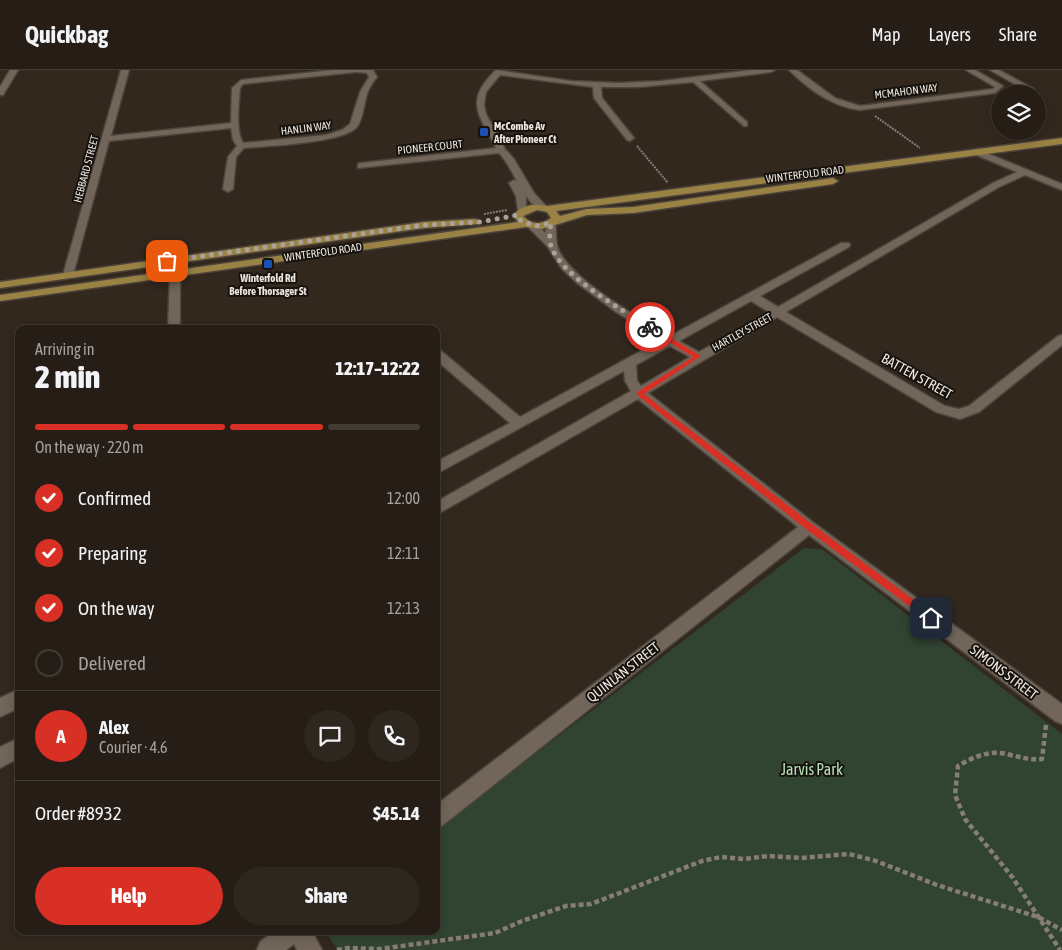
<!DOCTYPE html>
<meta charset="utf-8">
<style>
body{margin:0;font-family:"Asap Condensed",sans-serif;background:#2e271f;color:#f1f3f6;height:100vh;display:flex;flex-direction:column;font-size:19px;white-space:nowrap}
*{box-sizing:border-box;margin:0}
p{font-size:16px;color:#a4a2a1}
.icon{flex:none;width:28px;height:28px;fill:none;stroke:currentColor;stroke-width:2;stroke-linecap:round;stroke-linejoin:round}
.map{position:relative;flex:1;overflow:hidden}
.sheet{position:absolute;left:15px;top:255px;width:425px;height:610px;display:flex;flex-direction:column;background:#261e16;border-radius:10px;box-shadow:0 2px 12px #0003,0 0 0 1px #423c35}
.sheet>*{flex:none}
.controls{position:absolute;left:991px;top:15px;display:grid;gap:10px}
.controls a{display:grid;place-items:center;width:55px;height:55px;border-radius:50%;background:#261e16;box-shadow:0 2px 12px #0003,0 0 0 1px #423c35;font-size:25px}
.pin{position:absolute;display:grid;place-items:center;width:42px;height:42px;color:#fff;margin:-21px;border-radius:10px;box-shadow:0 2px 8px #0006}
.courier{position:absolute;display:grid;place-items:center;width:50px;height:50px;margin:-25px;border:4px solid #d93025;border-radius:50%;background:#fff;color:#222;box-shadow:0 1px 6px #0007}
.head em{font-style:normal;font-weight:800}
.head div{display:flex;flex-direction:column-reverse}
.head{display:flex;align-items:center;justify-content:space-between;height:85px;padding:0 20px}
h1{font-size:32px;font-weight:800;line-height:38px}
.bar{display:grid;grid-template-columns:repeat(4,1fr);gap:8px 5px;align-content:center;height:60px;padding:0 20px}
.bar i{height:6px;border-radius:4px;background:#423c35}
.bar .active{background:#d93025}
.bar p{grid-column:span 4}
.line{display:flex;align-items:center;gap:12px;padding:0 20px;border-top:1px solid #423c35}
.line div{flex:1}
.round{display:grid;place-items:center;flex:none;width:52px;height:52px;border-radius:26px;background:#2e271f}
ol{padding:0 20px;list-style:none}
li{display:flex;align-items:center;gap:15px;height:55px}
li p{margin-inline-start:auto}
li .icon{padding:5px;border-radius:50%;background:#d93025;color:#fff;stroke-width:4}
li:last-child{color:#a4a2a1}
li i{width:28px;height:28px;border:2px solid #423c35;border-radius:50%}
.action{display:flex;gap:10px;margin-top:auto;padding:10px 20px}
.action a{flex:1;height:58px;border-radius:30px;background:#d93025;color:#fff;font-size:20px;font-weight:800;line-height:58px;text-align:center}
.action a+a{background:#2e271f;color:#f1f3f6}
header{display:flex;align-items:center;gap:30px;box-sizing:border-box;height:70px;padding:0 25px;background:#261e16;border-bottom:1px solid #423c35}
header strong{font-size:24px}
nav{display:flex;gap:28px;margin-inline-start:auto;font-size:18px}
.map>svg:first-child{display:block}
.green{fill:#314432}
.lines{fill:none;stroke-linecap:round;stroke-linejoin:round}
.minor-casing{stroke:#4c443b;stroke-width:3}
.major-casing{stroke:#4c443b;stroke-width:3}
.path-far1{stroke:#867d74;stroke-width:2;stroke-dasharray:2 1;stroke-linecap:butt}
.path{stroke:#867d74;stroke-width:4.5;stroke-dasharray:5 3;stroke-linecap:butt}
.minor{fill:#72665a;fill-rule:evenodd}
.major{fill:#9a8244;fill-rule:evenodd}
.route{fill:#d93025}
.done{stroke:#aba39b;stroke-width:5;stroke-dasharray:0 9}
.transit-dot{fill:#1a4fb4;stroke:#16120d;stroke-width:2}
.labels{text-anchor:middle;stroke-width:4;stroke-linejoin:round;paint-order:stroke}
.far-street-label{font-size:11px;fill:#ece5de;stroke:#16120d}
.far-poi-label{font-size:11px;font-weight:bold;fill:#ece5de;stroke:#16120d;text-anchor:start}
.street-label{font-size:14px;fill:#ece5de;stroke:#16120d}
.near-park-label{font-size:16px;fill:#b3e1b4;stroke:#16120d}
</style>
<header>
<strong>Quickbag</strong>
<nav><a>Map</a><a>Layers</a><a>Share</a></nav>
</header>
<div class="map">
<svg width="1062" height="880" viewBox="0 0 1062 880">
<rect width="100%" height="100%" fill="#32281e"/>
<!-- green -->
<polygon class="green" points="804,478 822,479 1062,664 1062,880 338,880 325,861 436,861 436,760"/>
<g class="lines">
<!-- minor casing -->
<g class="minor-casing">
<g id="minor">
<polygon points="10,0 18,0 3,25 0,25 0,17"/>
<path d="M121,0H129L111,66L231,53L232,18L241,10L333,0H373L377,7C373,12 369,18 367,24C364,34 363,49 357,57C344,73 266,76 244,78L236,87L233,119L228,122L223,119L228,87L237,76L233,70L231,58L109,71L73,205L72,207H64L63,205ZM356,2L367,3L369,7L360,22L350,54L342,60L326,65L243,73C235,59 239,34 240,18L243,14Z"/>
<path d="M496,0L571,11L618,13L661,11L752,0H775L771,2L700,11L747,52V56H744L693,12L639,17H601L602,28L634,68L630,71L627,70L594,28L593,17L500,5L486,22L484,35L486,44L505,79L514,89L534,123L547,137L542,140C524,134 513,97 499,83L358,98V94L361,93L496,78C478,43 464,31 496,0Z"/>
<path d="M789,0H797L835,28L860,36L993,19L995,17L966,0H975L1003,16L995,23L860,40C833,37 808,19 789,0Z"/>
<polygon points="990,0 999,0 1034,19 1027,21"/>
<path d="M977,79L1062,114V120L1025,105L999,117L786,242L945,336L959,339L969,336L1058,266L1062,265V275L979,342L960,349L936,342L777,247L648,323L814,453L1062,634V654L1055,651L809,465L443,755L436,758V735L798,457L638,329L436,445V432L631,321L625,311L624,301L436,404V392L510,353L436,290V279L440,280L520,347L661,270L616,242L577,213L562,199L547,176L528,157V153H536L545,163L548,151H554C558,160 554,171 559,181C576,213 639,248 670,266L841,173H849L850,175L849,177L760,226L778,237L993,113L1017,102L974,84L973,82ZM751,231L769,242L699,282L679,271ZM670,276L690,287L641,316L637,311L636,295Z"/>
<polygon points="514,110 517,111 526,126 526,143 523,144 518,141 516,126 509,113"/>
<polygon points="175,201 180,204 180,259 168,259 170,204"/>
<polygon points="19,619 19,638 0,647 0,628"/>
<polygon points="19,668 19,688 0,698 0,677"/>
<polygon points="274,861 312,861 322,880 297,880 294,874 286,880 257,880 260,872"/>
</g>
</g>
<!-- major casing -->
<g class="major-casing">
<g id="major">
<path d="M1062,68V74L556,141L560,146L587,139L633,137L833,108L838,111L833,114L633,143L587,145L542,159L526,157L0,231V225L518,152L513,145C523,135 534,133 547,136ZM537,140L547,142L551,148C541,155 531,155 523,146Z"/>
<polygon points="475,149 478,150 478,154 424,158 0,218 0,212 424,152"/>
</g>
</g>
<!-- path-far1 -->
<g class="path-far1">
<polyline points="875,46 920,78"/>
<polyline points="637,76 668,113"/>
<polyline points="484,144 507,140"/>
</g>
<!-- path -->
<g class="path">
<path d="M1046,655L1042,689C1029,690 1019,687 1007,684C989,680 973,687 958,696L955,725L965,749L1013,808L1060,880"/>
<polyline points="337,880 348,878 380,879 495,863 522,851 566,836 591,834 702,791 721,787 744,789 768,786 801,788 849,784 876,791 937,815 1038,847 1062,860"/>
</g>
<!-- minor -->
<use href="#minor" class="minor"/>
<!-- major -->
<use href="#major" class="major"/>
</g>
<!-- route -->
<polygon class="route" points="650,255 701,286 644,324 812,454 934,545 934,550 928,550 806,459 637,325 637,322 693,287 648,259 647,257"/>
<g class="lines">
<!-- done -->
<path class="done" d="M167,191L424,155L480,152L518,145L521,151L536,156L551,153C550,160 549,169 551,176C562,207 623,240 650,257"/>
</g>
<!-- markers -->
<g class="transit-dot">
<rect x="479" y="57" width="10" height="10" rx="2.5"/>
<rect x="263" y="189" width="10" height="10" rx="2.5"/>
</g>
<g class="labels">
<!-- far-street labels -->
<g class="far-street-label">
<text transform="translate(906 21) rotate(-7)" y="4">MCMAHON WAY</text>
<text transform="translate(306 58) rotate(-7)" y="4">HANLIN WAY</text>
<text transform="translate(430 77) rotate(-6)" y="4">PIONEER COURT</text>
<text transform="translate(86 99) rotate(-75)" y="4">HEBBARD STREET</text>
<text transform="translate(805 104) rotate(-7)" y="4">WINTERFOLD ROAD</text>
<text transform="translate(323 182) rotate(-8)" y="4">WINTERFOLD ROAD</text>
<text transform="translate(742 262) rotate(-29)" y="4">HARTLEY STREET</text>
</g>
<!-- far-poi labels -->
<g class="far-poi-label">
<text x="494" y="60">McCombe Av<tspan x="494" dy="13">After Pioneer Ct</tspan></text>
<text x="268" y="212" text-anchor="middle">Winterfold Rd<tspan x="268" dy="13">Before Thorsager St</tspan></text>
</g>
<!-- street labels -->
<g class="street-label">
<text transform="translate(917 306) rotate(29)" y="5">BATTEN STREET</text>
<text transform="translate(623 602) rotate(-38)" y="5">QUINLAN STREET</text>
<text transform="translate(1004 602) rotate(37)" y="5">SIMONS STREET</text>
</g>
<!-- near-park labels -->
<g class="near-park-label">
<text x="812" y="705">Jarvis Park</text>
</g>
</g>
</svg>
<div class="controls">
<a><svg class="icon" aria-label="layers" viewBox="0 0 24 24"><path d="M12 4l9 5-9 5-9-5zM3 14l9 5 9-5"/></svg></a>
</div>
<div class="pin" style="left:167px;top:191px;background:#ea580c"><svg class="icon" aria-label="bag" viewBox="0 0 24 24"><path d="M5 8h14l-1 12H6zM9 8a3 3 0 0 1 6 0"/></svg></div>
<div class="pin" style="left:931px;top:548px;background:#1f2937"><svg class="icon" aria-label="home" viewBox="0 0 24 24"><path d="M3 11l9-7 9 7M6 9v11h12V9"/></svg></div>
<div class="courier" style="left:650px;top:257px"><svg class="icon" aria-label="bike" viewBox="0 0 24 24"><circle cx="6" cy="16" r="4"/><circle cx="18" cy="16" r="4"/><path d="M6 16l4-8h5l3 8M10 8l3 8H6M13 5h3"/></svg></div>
<section class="sheet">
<div class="head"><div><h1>2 min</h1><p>Arriving in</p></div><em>12:17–12:22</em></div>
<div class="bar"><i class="active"></i><i class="active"></i><i class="active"></i><i></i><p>On the way · 220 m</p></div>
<ol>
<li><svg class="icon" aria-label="check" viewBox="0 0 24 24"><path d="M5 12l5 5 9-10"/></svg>Confirmed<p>12:00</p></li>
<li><svg class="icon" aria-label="check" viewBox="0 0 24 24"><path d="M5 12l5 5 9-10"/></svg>Preparing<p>12:11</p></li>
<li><svg class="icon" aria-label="check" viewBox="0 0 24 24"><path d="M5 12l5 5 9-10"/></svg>On the way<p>12:13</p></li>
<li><i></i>Delivered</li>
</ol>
<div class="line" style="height:90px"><b class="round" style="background:#d93025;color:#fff">A</b><div><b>Alex</b><p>Courier · 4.6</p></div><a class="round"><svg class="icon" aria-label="chat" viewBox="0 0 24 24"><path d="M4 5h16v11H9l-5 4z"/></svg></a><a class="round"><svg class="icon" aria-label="phone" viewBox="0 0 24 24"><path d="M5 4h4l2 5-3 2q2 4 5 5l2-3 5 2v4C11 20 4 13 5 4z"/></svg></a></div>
<div class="line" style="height:65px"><div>Order #8932</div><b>$45.14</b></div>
<div class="action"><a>Help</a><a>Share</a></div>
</section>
</div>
